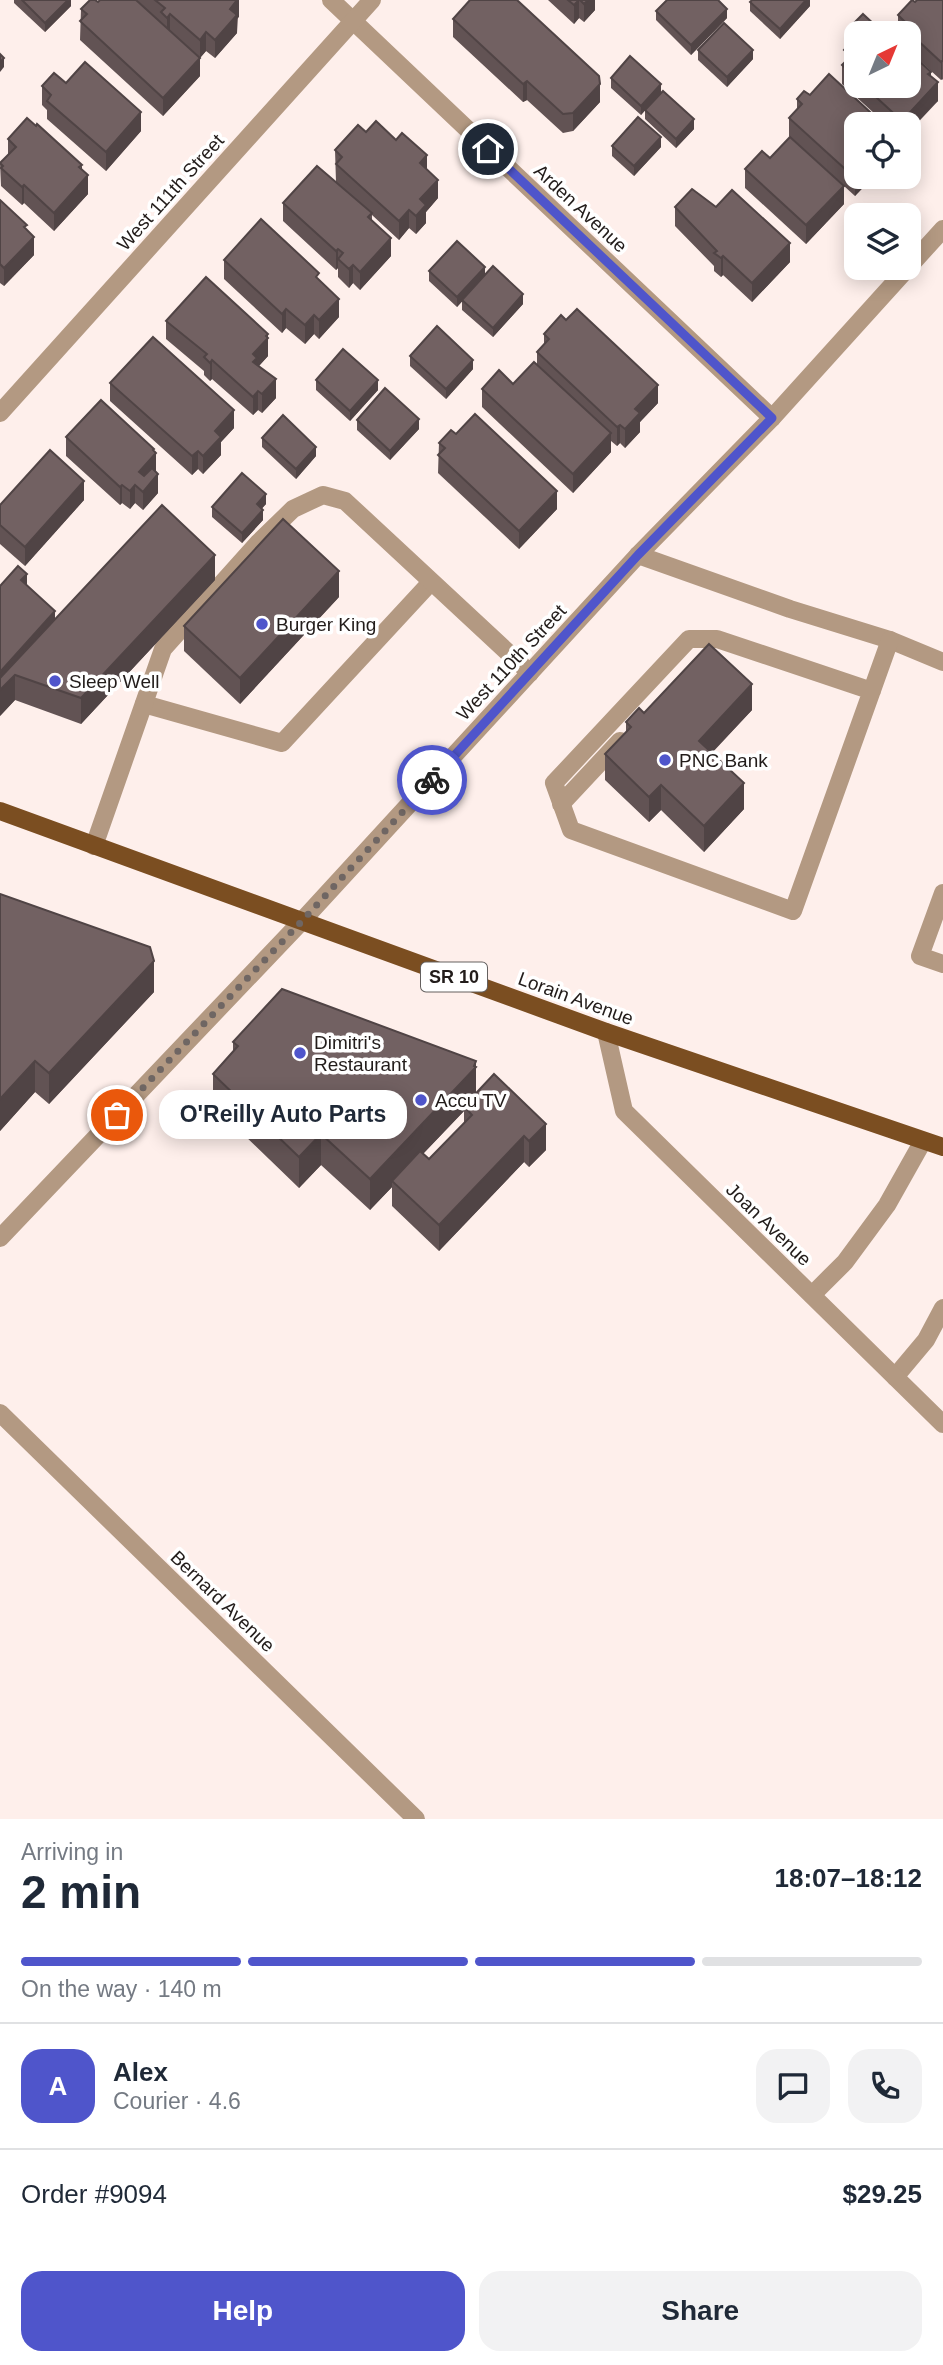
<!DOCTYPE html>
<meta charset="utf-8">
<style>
body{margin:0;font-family:Helvetica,sans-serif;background:#f2f2f3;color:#1f2937;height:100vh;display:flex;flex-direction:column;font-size:26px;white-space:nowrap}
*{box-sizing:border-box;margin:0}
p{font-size:23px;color:#747a83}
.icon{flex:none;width:38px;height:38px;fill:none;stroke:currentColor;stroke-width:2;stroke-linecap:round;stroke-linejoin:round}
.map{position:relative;height:1819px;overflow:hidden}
.side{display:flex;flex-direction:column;background:#fff;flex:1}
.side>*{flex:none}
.needle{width:46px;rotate:43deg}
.tools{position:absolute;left:844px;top:21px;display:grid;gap:14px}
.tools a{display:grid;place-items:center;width:77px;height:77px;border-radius:14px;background:#fff;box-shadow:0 4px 18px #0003;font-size:35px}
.pin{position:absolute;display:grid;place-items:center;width:60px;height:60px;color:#fff;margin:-30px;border:4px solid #fff;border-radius:50%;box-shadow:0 2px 7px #0007}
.courier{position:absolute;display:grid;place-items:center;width:70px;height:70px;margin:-35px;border:5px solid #4f55cb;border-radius:50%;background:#fff;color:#222;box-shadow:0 2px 9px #0007}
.bubble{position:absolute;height:49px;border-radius:21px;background:#fff;box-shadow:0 4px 18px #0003;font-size:23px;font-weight:700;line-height:49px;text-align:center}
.summary em{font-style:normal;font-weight:700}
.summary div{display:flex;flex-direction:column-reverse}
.summary{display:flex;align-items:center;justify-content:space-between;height:119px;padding:0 21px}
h1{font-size:46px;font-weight:700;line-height:52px}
.bar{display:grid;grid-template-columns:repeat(4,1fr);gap:10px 7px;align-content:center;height:84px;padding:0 21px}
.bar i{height:9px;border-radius:5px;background:#e0e1e3}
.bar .current{background:#4f55cb}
.bar p{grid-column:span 4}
.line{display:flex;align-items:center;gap:18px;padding:0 21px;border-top:2px solid #e0e1e3}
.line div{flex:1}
.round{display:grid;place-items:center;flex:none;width:74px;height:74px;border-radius:21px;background:#f2f2f3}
.action{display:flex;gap:14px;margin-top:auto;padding:14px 21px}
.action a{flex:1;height:80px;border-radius:21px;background:#4f55cb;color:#fff;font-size:28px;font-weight:700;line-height:80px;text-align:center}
.action a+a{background:#f2f2f3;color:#1f2937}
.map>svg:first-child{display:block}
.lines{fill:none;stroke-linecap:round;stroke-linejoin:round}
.lane{stroke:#b39982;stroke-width:18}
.street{stroke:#b39982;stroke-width:18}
.primary{stroke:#7b4e21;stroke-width:18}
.wall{fill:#625354;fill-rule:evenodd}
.shaded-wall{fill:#504445}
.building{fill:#726162;stroke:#504445;stroke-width:2}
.done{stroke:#6f6663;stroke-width:7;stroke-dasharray:0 12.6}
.route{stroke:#4f55cb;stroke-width:9}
.poi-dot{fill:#4f55cb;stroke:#fff;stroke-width:2.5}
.labels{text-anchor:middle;stroke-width:7;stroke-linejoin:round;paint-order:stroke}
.shield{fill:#fff;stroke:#64605f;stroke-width:2}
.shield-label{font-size:18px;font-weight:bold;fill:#221c1a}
.street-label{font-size:19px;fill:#221c1a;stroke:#fff}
.poi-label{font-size:19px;fill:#221c1a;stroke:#fff;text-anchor:start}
</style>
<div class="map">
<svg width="943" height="1819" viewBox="0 0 943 1819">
<rect width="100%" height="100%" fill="#feefeb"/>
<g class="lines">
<!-- lane -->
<g class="lane">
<polyline points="638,555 790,609 890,640 943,662"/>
<polyline points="872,691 717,639 689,639 554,783 571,830 793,911 890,640"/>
<polyline points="144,704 282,743 431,582"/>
<polyline points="561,804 620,741"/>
<polyline points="94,846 163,649 258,543 293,509 323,495 345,501 530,673"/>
<polyline points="943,893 920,956 943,964"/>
<polyline points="812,1295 845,1262 887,1205 923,1141"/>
<polyline points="895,1377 926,1340 943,1308"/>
</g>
<!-- street -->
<g class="street">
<polyline points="331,0 772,418"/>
<polyline points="0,413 372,0"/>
<polyline points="606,1032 624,1111 943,1424"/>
<polyline points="0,1238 301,922 638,555 772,418 943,229"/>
<polyline points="0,1413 416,1819"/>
</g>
<!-- primary -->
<polyline class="primary" points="0,811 606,1032 943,1147"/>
</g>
<!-- wall -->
<g class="wall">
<polygon points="14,0 71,0 71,6 45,32 14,3"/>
<polygon points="100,0 239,0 237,33 215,58 206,51 200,58 200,76 163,116 80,40 81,9 98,2"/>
<polygon points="548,0 595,0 595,10 584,22 579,18 574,24"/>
<polygon points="810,0 810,6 780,39 750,11 750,2"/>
<polygon points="943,0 943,80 942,79 941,80 908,50 908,33 898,33 898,15 915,2"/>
<polygon points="656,11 727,18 691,55 656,20"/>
<polygon points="453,19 600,102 573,131 563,133 527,100 523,102 453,37"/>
<polygon points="877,27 889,33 856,33 856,86 908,86 931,77 938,101 908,124 886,124 842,84 842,65 844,63 844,50 849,44 849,28"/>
<polygon points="698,50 753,59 727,87 698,60"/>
<polygon points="611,78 694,129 676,148 645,119 645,110 641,115 611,88"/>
<polygon points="66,83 141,131 106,171 47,119 47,110 42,105 42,86"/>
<polygon points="804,91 856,177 873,177 855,196 844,186 844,204 806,244 745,188 745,169 770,158 815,160 789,136 789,118 797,110 797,99"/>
<polygon points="366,132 427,170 438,198 426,212 426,223 416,234 409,228 399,240 372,215 372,221 391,256 360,290 353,283 349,288 338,277 338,268 336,270 283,221 283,203 336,182 335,150"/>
<polygon points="8,139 82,170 88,194 54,231 24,203 22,205 1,186 0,163 8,155"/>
<polygon points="612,146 661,147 634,176 612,156"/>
<polygon points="0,200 27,230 34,255 4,286 0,283"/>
<polygon points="675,207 716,207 790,262 752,302 723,275 721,277 714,271 714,266 675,226"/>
<polygon points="224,260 339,317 319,339 314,334 305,344 286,328 282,333 224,279"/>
<polygon points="429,271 485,275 523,304 493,337 462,310 462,301 457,307 429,281"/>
<polygon points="166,321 268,334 268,356 259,366 276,398 262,413 258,410 253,415 212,379 210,381 204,375 204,371 166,339"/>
<polygon points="544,334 658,403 640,422 640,432 625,448 620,443 617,446 611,441 611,452 573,493 482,407 482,389 513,384 537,364 537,352 544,344"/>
<polygon points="410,356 473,369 446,399 410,366"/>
<polygon points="316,380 378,390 350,421 316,390"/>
<polygon points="110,383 234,428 221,442 221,455 203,474 198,469 192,475 110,401"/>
<polygon points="357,420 419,429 390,460 357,430"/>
<polygon points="456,434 557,509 519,549 438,473 439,443"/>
<polygon points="66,437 154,452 158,493 143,510 135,503 130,509 122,503 120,505 66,456"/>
<polygon points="262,438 316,456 296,479 262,447"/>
<polygon points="84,500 25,566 0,544 0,505"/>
<polygon points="266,504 261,509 263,520 242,543 212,517 212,507"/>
<polygon points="215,580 81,724 15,700 0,716 27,586 55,619"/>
<polygon points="339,597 240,704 184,651 184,626"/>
<polygon points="752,710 712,753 744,809 704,852 661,810 649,822 605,780 605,754 626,732 626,722 644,713"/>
<polygon points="0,894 154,992 49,1104 35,1092 0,1131"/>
<path d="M233,1042L476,1061V1094L546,1150L529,1167L524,1162L439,1251L392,1206V1187L370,1210L321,1165L299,1188L213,1105V1074L233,1052ZM464,1111V1123L429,1159L423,1154Z"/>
</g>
<!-- shaded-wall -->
<g class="shaded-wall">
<polygon points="68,0 71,0 71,6 45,32 45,23"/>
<polygon points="237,0 239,0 239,17 237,19 237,33 215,58 215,40 230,9"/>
<polygon points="579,0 579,18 574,24 574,5"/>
<polygon points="588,0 595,0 595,10 584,22 584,4"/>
<polygon points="806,0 810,0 810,6 780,39 780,29"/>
<polygon points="727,9 727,18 691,55 691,45"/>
<polygon points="170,14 170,33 167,36 167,18"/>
<polygon points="206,32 206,51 200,58 200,40"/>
<polygon points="753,50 753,59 727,87 727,77"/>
<polygon points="4,58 4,67 0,72 0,62"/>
<polygon points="200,58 200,76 163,116 163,98"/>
<polygon points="942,61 942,79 941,80 941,62"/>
<polygon points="931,72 931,90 938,82 938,101 908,133 908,124 902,124 902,121 928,74"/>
<polygon points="527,81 527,100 523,102 523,84"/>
<polygon points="600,84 600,102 573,131 573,113"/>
<polygon points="661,84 661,93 641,115 641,106"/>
<polygon points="141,112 141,131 106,171 106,152"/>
<polygon points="694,119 694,129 676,148 676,139"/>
<polygon points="661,137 661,147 634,176 634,166"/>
<polygon points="427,155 427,174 420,163"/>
<polygon points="82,165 82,182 88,175 88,194 54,231 54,213"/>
<polygon points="856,177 873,177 855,196 855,178"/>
<polygon points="438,180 438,198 426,212 426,223 416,234 416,216 420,199"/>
<polygon points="24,185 24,203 22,205 22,187"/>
<polygon points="844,186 844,204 806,244 806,225"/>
<polygon points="409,210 409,228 399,240 399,221"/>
<polygon points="34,237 34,255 4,286 4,268"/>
<polygon points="391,238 391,256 360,290 360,272"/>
<polygon points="790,243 790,262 752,302 752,283"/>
<polygon points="338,249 338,268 336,270 336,251"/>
<polygon points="723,256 723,275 721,277 721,258"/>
<polygon points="353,265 353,283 349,288 349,269"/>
<polygon points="485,267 485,277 457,307 457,297"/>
<polygon points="523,294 523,304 493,337 493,328"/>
<polygon points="339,299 339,317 319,339 319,320"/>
<polygon points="286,309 286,328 282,333 282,314"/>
<polygon points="314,315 314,334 305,344 305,325"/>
<polygon points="268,334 268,356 257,368 253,380 253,354"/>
<polygon points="212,360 212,379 210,381 210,363"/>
<polygon points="473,360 473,369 446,399 446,389"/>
<polygon points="276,379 276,398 262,413 262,394"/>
<polygon points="378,380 378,390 350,421 350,411"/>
<polygon points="658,385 658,403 640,422 640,432 625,448 625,429 635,409"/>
<polygon points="258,391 258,410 253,415 253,397"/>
<polygon points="234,410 234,428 221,442 221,455 203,474 203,456 215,431"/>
<polygon points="419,419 419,429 390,460 390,451"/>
<polygon points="620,425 620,443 617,446 617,427"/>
<polygon points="611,433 611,452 573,493 573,474"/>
<polygon points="316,447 316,456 296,479 296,469"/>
<polygon points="154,449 154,455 156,453 156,472 139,490 139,472"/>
<polygon points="198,451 198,469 192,475 192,456"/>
<polygon points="158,474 158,493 143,510 143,492"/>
<polygon points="84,481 84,500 25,566 25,547"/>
<polygon points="122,485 122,503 120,505 120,487"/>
<polygon points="135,485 135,503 130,509 130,491"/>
<polygon points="557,491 557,509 519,549 519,531"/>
<polygon points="266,494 266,504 257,514 257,504"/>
<polygon points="263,510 263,520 242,543 242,533"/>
<polygon points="215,555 215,580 81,724 81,698"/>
<polygon points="339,571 339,597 240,704 240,678"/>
<polygon points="27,574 27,592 21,580"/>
<polygon points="55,611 55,630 0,690 0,672"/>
<polygon points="15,675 15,700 0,716 0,690"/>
<polygon points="752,684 752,710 699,766 699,741"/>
<polygon points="744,783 744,809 704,852 704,826"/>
<polygon points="661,785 661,810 649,822 649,797"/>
<polygon points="154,961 154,992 49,1104 49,1073"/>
<polygon points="35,1061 35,1092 0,1131 0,1099"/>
<polygon points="476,1061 476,1098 464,1106 464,1111 395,1183 392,1181 392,1187 370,1210 370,1179 474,1066"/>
<polygon points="546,1124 546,1150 529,1167 529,1141"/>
<polygon points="321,1134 321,1165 299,1188 299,1157"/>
<polygon points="524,1136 524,1162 439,1251 439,1225"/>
</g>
<!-- building -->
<g class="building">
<polygon points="22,0 68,0 45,23"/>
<polygon points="90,0 95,0 98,2 100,0 136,0 200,58 163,98 80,21 87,14 81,9"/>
<polygon points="155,0 237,0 230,9 237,15 215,40 206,32 200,40 170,14 167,18 161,12 165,8"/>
<polygon points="470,0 517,0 599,76 600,84 573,113 563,114 527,81 523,84 453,19"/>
<polygon points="568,0 579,0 574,5"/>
<polygon points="580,0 588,0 584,4"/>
<polygon points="667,0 718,0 727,9 691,45 656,11"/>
<polygon points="752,0 806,0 780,29 750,2"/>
<polygon points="912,0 915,2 917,0 943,0 943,61 942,61 941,62 900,24 904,21 898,15"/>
<polygon points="863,14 877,27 879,25 889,33 856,33 856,35 849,28"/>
<polygon points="724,23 753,50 727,77 698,50"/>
<polygon points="856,37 856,78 842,65 851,56 844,50"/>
<polygon points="908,51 931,72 928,74 938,82 902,121 864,86 908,86"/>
<polygon points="0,54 4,58 0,62"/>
<polygon points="630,56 661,84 641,106 611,78"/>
<polygon points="85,62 141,112 106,152 47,101 51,95 42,86 54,73 66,83"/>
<polygon points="829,74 883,124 856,124 856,177 855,178 789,118 802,104 797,99 804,91 810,95"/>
<polygon points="663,91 694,119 676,139 645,110"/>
<polygon points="638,117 661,137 634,166 612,146"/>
<polygon points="27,118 36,126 37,124 82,165 79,167 88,175 54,213 24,185 22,187 1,168 3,166 0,163 16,147 8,139"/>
<polygon points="376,121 396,140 402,133 427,155 420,163 438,180 420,199 426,205 416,216 409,210 399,221 336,164 342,157 335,150 358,125 366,132"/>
<polygon points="790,137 844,186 806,225 745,169 762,151 770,158"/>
<polygon points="317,166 372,213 368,217 391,238 360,272 353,265 349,269 338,259 343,253 338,249 336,251 283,203"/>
<polygon points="692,189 716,207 732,190 790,243 752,283 723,256 721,258 714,253 717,251 675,207"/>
<polygon points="0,200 27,225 24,227 34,237 4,268 0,264"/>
<polygon points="261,219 319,273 316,277 339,299 319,320 314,315 305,325 286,309 282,314 224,260"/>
<polygon points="457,241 485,267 457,297 429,271"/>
<polygon points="493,266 523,294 493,328 462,300"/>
<polygon points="206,277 268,334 266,336 268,338 253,354 257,358 253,362 276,379 262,394 258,391 253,397 212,360 210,363 204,357 207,354 166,321"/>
<polygon points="577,309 658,385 635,409 640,413 625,429 620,425 617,427 537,352 549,339 544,334 561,315 566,320"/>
<polygon points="437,326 473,360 446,389 410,356"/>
<polygon points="153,337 234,410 215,431 221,437 203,456 198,451 192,456 110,383"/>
<polygon points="343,349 378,380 350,411 316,380"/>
<polygon points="534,362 611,433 573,474 482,389 499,370 513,384"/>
<polygon points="385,388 419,419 390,451 357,420"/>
<polygon points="101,400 154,449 153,450 156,453 139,472 144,476 152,468 158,474 143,492 135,485 130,491 122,485 120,487 66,437"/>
<polygon points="475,414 557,491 519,531 438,455 445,448 439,443 451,430 456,434"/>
<polygon points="283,415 316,447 296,469 262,438"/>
<polygon points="50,450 84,481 25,547 0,525 0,505"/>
<polygon points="242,473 266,494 257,504 263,510 242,533 212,507"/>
<polygon points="162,505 215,555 81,698 15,675 0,690 0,678"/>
<polygon points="283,519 339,571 240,678 184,626"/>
<polygon points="18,566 27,574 21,580 55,611 0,672 0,586"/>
<polygon points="709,644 752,684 699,741 744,783 704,826 661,785 649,797 605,754 631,727 626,722 639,708 644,713"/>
<polygon points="0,894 150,947 154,961 49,1073 35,1061 0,1099"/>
<polygon points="282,989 476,1061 474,1066 476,1067 370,1179 321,1134 299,1157 213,1074 238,1046 233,1042"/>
<polygon points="494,1074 546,1124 529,1141 524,1136 439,1225 392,1181 420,1151 429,1159 472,1115 464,1106"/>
</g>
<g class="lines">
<!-- done -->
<polyline class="done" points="117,1115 301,922 432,780"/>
<!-- route -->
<polyline class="route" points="432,780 638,555 772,418 488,149"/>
</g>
<!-- markers -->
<g class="poi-dot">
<circle cx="262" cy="624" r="7"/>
<circle cx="55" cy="681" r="7"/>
<circle cx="665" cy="760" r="7"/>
<circle cx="300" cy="1053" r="7"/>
<circle cx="421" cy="1100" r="7"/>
</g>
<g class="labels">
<!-- shield labels -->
<rect class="shield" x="421" y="962.5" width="66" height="29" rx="5"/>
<g class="shield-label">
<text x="454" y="983">SR 10</text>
</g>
<!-- street labels -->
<g class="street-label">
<text transform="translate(170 192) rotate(-48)" y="7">West 111th Street</text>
<text transform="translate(581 208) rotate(43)" y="7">Arden Avenue</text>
<text transform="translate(511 662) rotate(-47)" y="7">West 110th Street</text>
<text transform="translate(576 998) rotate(20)" y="7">Lorain Avenue</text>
<text transform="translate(769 1224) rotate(44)" y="7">Joan Avenue</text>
<text transform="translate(223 1601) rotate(44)" y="7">Bernard Avenue</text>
</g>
<!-- poi labels -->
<g class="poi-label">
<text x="276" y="631">Burger King</text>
<text x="69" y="688">Sleep Well</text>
<text x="679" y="767">PNC Bank</text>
<text x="314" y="1049">Dimitri's<tspan x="314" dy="22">Restaurant</tspan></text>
<text x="435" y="1107">Accu TV</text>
</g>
</g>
</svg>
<div class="tools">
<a><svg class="needle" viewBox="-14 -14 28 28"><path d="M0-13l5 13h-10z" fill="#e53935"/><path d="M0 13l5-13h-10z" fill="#747a83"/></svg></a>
<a><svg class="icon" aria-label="locate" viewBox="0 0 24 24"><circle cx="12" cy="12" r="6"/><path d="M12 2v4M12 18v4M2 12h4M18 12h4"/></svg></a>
<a><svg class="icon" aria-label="layers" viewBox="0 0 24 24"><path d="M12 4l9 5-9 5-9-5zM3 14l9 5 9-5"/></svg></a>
</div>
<div class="pin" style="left:117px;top:1115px;background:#ea580c"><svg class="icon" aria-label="bag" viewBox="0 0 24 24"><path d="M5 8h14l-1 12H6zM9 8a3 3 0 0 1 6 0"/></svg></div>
<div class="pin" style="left:488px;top:149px;background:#1f2937"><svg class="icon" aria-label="home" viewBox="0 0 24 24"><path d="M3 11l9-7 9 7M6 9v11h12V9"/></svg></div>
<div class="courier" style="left:432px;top:780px"><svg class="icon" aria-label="bike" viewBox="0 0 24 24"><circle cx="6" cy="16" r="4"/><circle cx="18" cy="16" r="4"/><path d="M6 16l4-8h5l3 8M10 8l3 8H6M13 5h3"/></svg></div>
<div class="bubble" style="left:159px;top:1090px;width:248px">O'Reilly Auto Parts</div>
</div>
<section class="side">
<div class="summary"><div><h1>2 min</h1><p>Arriving in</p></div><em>18:07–18:12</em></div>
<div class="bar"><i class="current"></i><i class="current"></i><i class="current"></i><i></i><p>On the way · 140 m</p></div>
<div class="line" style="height:126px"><b class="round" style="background:#4f55cb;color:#fff">A</b><div><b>Alex</b><p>Courier · 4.6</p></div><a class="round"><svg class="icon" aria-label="chat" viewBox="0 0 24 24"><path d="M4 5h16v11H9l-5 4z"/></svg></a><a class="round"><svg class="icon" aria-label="phone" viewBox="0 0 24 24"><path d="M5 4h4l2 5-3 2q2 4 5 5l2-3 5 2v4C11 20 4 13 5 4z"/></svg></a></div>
<div class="line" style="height:91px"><div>Order #9094</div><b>$29.25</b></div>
<div class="action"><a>Help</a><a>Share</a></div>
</section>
